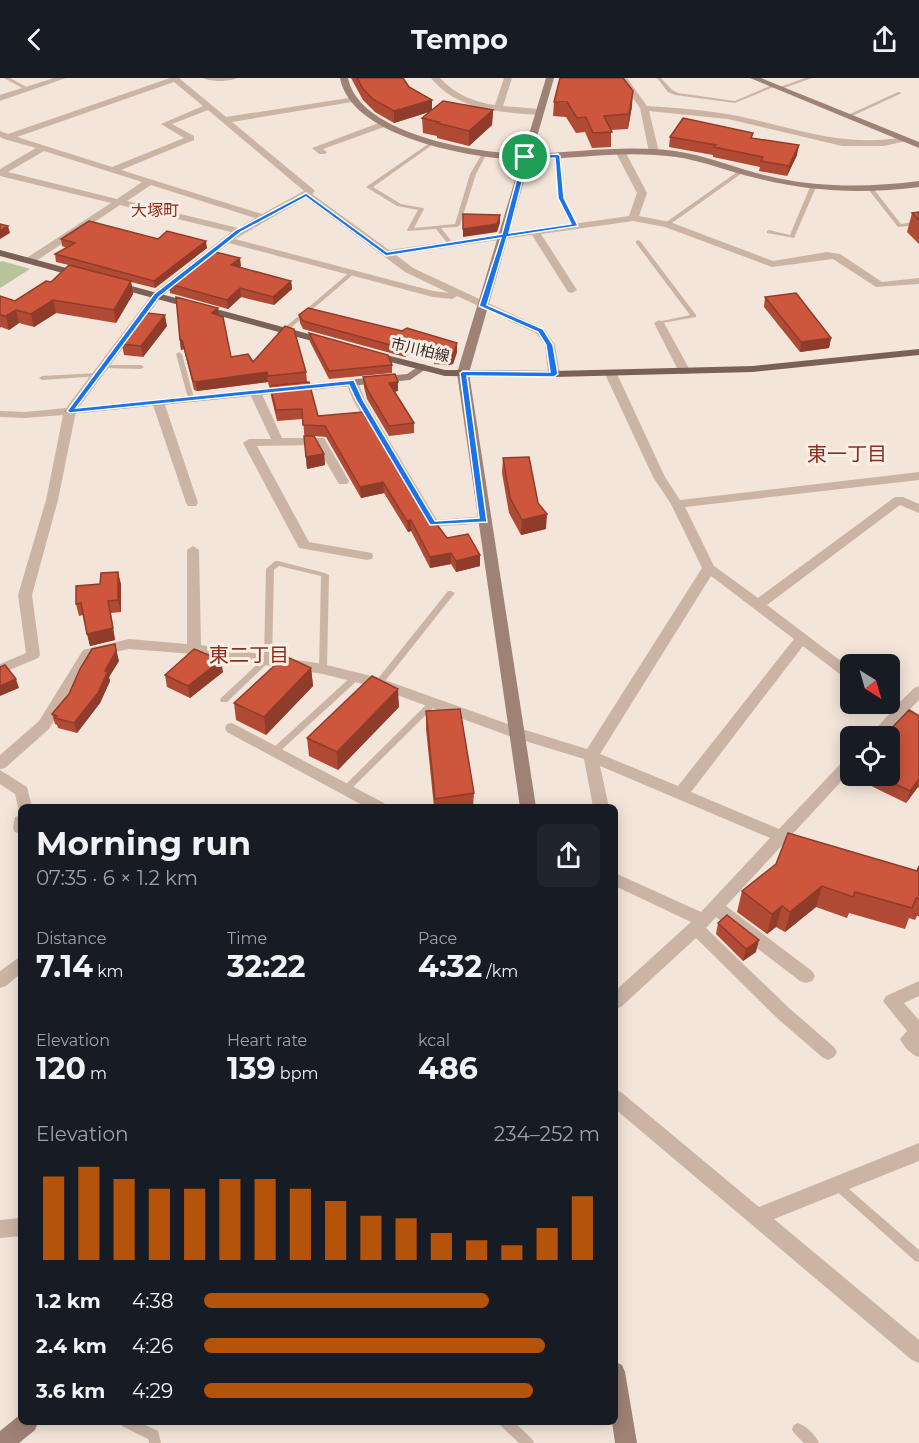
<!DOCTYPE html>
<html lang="en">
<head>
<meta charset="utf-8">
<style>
  :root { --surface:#171b24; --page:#20242c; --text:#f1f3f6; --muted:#9ea1a6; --accent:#b45309 }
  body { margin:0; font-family:Montserrat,"Noto Sans JP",sans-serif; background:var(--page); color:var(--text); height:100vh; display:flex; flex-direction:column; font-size:22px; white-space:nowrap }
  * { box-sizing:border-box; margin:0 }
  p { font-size:20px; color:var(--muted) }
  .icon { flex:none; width:33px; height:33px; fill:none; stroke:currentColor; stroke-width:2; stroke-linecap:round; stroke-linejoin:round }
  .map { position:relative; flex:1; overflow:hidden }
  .side { position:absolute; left:18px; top:726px; width:600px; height:621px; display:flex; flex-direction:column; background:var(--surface); border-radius:9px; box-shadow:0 3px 15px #0003 }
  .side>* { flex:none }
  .needle { width:39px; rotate:143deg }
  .buttons { position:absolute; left:840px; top:576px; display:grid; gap:12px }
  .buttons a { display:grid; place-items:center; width:60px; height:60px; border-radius:9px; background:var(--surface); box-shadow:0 3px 15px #0003; font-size:30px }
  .pin { position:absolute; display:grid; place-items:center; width:51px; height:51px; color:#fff; margin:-26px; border:3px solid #fff; border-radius:50%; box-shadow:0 2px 6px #0007 }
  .round { display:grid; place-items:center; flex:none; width:63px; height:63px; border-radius:9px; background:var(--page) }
  .headline { display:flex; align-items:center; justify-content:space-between; height:102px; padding:0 18px }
  h1 { font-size:33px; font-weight:700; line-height:45px }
  .stats { display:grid; grid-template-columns:repeat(3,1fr); gap:9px; height:102px; padding:6px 18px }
  .stats div { display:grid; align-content:center }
  .stats b { font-size:30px; font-weight:700 }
  .stats small { font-size:16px; font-weight:400 }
  .stats p { font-size:16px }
  .chart { height:168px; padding:12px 18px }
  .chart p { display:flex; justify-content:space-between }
  .chart svg { width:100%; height:108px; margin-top:6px; stroke:var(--accent); stroke-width:6 }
  ul { padding:0 18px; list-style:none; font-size:20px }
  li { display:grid; grid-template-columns:96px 72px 1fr; align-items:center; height:45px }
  li i { height:15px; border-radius:8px; background:var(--accent) }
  header { display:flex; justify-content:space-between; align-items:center; height:78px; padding:0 18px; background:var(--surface); font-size:27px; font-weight:700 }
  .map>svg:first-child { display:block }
  .green { fill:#b7c398 }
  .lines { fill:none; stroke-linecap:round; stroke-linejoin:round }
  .lane { fill:#ccb4a4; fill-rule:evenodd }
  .street { fill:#ccb4a4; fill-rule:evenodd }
  .secondary { fill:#9f8276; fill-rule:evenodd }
  .primary { fill:#7a6056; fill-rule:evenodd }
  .wall { fill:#b04a34 }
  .shaded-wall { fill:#903c2b }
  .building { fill:#cd563d; stroke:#903c2b; stroke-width:1.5 }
  .route { fill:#1a73e8; stroke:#fff; stroke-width:1.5; fill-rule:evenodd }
  .labels { text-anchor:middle; stroke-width:6; stroke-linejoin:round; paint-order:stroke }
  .far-street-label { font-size:15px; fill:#372a26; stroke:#faefe6 }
  .far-neighbourhood-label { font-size:16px; fill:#8b2e1a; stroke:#faefe6 }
  .neighbourhood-label { font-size:20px; fill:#8b2e1a; stroke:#faefe6 }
</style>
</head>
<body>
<header><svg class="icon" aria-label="back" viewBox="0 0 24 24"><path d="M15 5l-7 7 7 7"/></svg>Tempo<svg class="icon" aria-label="share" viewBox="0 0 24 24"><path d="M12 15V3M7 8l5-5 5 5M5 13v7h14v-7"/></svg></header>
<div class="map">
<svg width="919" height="1365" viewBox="0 0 919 1365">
  <rect width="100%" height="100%" fill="#f3e5d9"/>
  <!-- green -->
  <path class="green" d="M2 183 30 191 0 210V184Z"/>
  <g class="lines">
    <!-- lane -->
    <path class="lane" d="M4 0H10L30 11 26 12Z
      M657 0H661L672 12 678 15 735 23 772 7 776 8 735 25 675 17 668 14Z
      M805 0H812L781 11 777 10Z
      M898 14 902 15 850 39 846 38Z
      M431 64 435 65 373 109 401 126 423 130 424 131 414 150 455 146 470 96 483 74H487V75L476 96 460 147 457 149 441 150 453 165 450 167 448 166 436 151 408 153 407 152 418 132 397 128 366 109Z
      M556 77 560 78 564 120 577 148 576 149 571 148 558 120Z
      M740 92 745 93 669 147H665V145Z
      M813 107 816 109 794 160 767 155V153L769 152 790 157 810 109Z
      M868 109H872L901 146 919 143V147L898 149 868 111Z
      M638 162 640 163 696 237V239L657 246V244L690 237 636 165V163Z
      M350 194 355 195 287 253H283V251Z
      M179 274 182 276 194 320 193 321 191 322 188 320 176 276Z
      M104 287H141L144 289 141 291 102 290 101 289Z
      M98 295 100 296V298L42 302 39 300 42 298Z
      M275 483H278L325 495 329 497 327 591 323 594 319 591 321 498 279 488 274 492 272 581 227 624H221L220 622 221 620 264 580 266 491Z
      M448 513H451L455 515 382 607H376L375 605 376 603Z
      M356 596 360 599 359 601 278 675H272L271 673 272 671 353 597Z
      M433 622 436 623 437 625 436 627 349 713H343L342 711 343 709 430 623Z
      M837 1102 841 1104 919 1172V1184L915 1183 833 1110 832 1107 833 1104Z
      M120 1344H139L158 1353 161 1365H149L148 1361 122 1348Z
      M499 1344H514L532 1361 534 1365H519L501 1348Z
      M798 1345C806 1348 816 1357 819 1365H804L794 1355 792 1351 794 1347Z"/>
    <!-- street -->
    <path class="street" d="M54 0H66L0 23V17Z
      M170 0H179L226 39 355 19 356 21 352 24 232 44 313 111 315 113 312 116 389 172 629 138 637 115 616 75 621 72 626 75 647 115 639 138 670 144 773 183 827 174 840 176 882 204 919 200V206L876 209 833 181 772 189 665 149 633 143 541 156 577 212 572 215 568 214 532 157 396 177 413 190 544 251 555 267 560 296 554 299 548 296 545 267 536 255 457 218 452 221 433 219 229 165 161 219 76 333 58 422 32 517 40 577 38 580 0 596V586L26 575 18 517 46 422 63 337 25 340 0 339V333L25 334 66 330 153 215 231 154 120 127 33 185H25V181L111 125 0 98V91L36 70 4 61 0 59V53L8 56ZM174 4 203 28 161 46 184 60 112 89 17 59ZM208 32 304 113 262 136 121 92 194 62V58L172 46ZM44 73 142 104 117 121 8 94ZM151 107 255 140 238 150 127 123ZM306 120 405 194 449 215 433 213 235 161Z
      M203 0H237C230 4 210 4 203 0Z
      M431 0H440C455 16 473 24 495 27L504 0H512L503 28 540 31 544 34 540 37C500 34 458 33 431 0Z
      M619 0H627L647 28C677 30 708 32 738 38 799 51 842 70 906 59L910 62 884 68H842L728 41 649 33 659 74 654 77 649 74 640 30Z
      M384 43 388 46 387 48 323 71 327 74 325 76H319L312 70Z
      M659 242 664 245 691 294 689 296H681L679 294 654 245Z
      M611 293 617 296 665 399 680 422 919 394V402L685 429 714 488 758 520 895 419H903L919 426V435L900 427 767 527 850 590V602L845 600 803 568 691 714 779 751 845 681 850 680V694L726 828 812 893 815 898 812 903 806 905 800 903 716 839 706 850 789 930 834 969 837 974 834 979 828 982 822 979 777 940 696 860 621 929 615 931V913L691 844 615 808V795L701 834 770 760 600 688 609 729H593L584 681 512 659 375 609 323 596 194 576 129 571 93 579 49 651 5 690 0 691V677L39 643 83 572 129 561 187 566V472L193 468 199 472 201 567 323 586 379 600 522 651 587 671 702 490 671 426 653 399 605 296ZM711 498 794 561 678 708 600 676Z
      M352 301 358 304 365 322 437 442 484 438 488 439 490 442 488 445 429 449 353 322 346 304Z
      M255 311 261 314 282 360H324L349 403 347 406H339L316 367 257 368 309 464 372 475 373 478 372 481 367 482 299 470 243 365 249 361H271L249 314Z
      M158 321 164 324 198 425 196 428H188L186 425 152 324Z
      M919 608V622L910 631 919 636V648L902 639 884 658H869L892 633 883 626H890V620L900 624 914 610Z
      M232 645 384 725 387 729H366L227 654 225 650 227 646Z
      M0 692 27 709 32 729H21V734L19 733 15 716 0 706Z
      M21 737V756L15 754 13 750 15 739Z
      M21 878V895L6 908 0 910V893Z
      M919 903V918L904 925 919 942V979C910 976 904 969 900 961L907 953 883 923 886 918Z
      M615 1012 621 1014 759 1129 919 1065V1083L774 1141 919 1262V1285L912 1282 615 1031Z
      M21 1140V1158L0 1160V1142Z"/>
    <!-- secondary -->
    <path class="secondary" d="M340 0H348C359 56 476 75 523 76L546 0H554L532 76C579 74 627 67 675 73 710 78 742 93 777 100 824 110 872 109 919 103V109C864 116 810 114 756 100 729 94 704 83 676 79 628 72 579 80 530 82L469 295 536 729H520L457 295 521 82C472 80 351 60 340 0Z
      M750 0H761L919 64V70Z
      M422 286 426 287V291L410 302 70 336 64 333 70 330 407 296Z
      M615 1284 622 1287 625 1294 637 1365H615L612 1344H615Z
      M21 1336V1344H38L35 1352 19 1365H0V1353Z"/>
    <!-- primary -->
    <path class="primary" d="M0 172 85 195 86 197 81 200 0 178Z
      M113 203 331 262 332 264 331 266H323L109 208 108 206Z
      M919 271V277L753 294 554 299 445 298 367 278 365 276 371 273 445 292 554 293 753 288Z"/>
  </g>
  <!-- wall -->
  <path class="wall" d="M351 0H403L409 9 432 22V32H493L492 47 469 68 437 60V58L423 55 422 40 429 34 394 45 375 34 363 22Z
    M554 24 632 28 628 51 611 52V69L592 70 585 54 576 55 566 39 553 38Z
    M670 59 753 60 797 77 787 98 759 93 760 89 713 79V77L669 69Z
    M919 134V166L907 154 912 135Z
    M61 161H158L207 170 155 210 131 204 133 216 116 245 56 235 34 249 19 245 9 252 1 249 0 250V218L15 223 51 204 69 187 56 184 55 176 67 170 62 168Z
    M241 188 240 189 291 203 292 211 274 227 241 219 228 231 170 215 169 206Z
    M765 219 831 260 829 270 800 274 764 229Z
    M219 237 231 279 306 294 307 304 269 308 268 304 197 313 194 312 184 271 181 272 180 262Z
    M299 237 457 274 453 286 448 287 434 286V283L409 276 405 279 303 251 300 245Z
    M167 248 143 279 124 277 122 266Z
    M309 255 392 287V295L329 301 310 264Z
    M363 299 398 313 394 314 414 345V355L389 358 367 321 364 309Z
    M270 308 318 338 427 439 447 460 480 477V488L456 494 451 486 430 490 411 453 408 454 384 415 361 420 326 359 314 358 324 376 325 387 307 391 303 341 277 343 271 318Z
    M503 380 538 425 546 451 521 457 509 435 502 395Z
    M121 506V534L111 535 115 562 90 568 83 537 79 538 76 526Z
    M119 583 109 599 110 603 100 625 77 655 58 650 57 647 55 646 52 636Z
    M311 590 313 608 266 657 236 642 234 625Z
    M223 594 190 620 167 609 165 597Z
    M399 629 338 692 309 678 307 660Z
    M426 633 474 715 473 729H434L426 651Z
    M919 638V710L918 709 906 725 859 702 861 698H890Z
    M919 788V838H917L915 842 909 840 905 851 849 835 847 840 816 829 785 854 776 849 767 856 737 834 742 813 917 793Z
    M718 845 756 874 743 883 716 856Z"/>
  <!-- shaded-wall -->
  <path class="shaded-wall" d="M633 13 632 28 628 51 629 36Z
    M432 22V33L394 45V33Z
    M493 32 492 47 469 68V53Z
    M799 67 797 77 787 98 789 88Z
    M500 137V145L497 154 463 159V151Z
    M8 148 10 155 0 161V153Z
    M206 163 207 170 155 210 154 203Z
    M240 180 241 188 232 196 231 187Z
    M131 203 133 216 116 245 114 232Z
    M291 203 292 211 274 227 273 219Z
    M240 210 241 219 228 231 227 222Z
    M53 222 56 235 34 249 31 236Z
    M218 230 219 239 212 235Z
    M16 232 19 245 9 252 6 238Z
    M165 237 167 248 143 279 141 268Z
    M831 260 829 270 800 274 801 264Z
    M180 262H182L184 271 181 272Z
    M457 265V274L453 286 448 287V279Z
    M409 268V276L405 279V271Z
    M267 294 268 304 197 313 196 304Z
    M398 304V313L389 314V305Z
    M324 376 325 387 307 391 306 379Z
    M383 404 384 415 361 420 360 409Z
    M547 436 546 451 521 457 522 442Z
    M411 442V453L408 454 407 443Z
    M451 475V486L430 490V479Z
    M480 477V488L456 494V483Z
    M118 494 121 506V534L118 522Z
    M108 523 115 562 90 568 87 556Z
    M115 566 119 583 109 599 110 603 100 625 77 655 74 645 105 593Z
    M221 582 223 594 190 620 188 608Z
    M311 590 313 608 266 657 264 639Z
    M16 601 19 610 0 618V608Z
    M398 611 399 629 338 692 337 674Z
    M919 701 918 709 906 725 910 713Z
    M822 808 816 829 785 854 790 834Z
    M782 828 776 849 767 856 772 836Z
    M759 862 756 874 743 883 746 871Z"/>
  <!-- building -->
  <path class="building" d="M357 0H403L409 9 432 22 394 33 374 22 363 11Z
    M560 0H623L633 13 629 36 604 38 612 54 593 55 586 39 577 40 567 24H554Z
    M443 23 493 32 469 53 437 45 439 44 422 40Z
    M683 40 753 55 751 60 799 67 789 88 761 83 763 79 714 69 716 67 670 59Z
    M919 134V142L912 135Z
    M463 136 500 137 497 146 463 151Z
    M89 143 158 161 167 153 206 163 154 203 55 176 75 165 61 161Z
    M0 146 8 148 0 153Z
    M211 173 240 180 231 187 291 203 273 219 240 210 227 222 169 206Z
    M69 187 131 203 114 232 53 222 31 236 16 232 6 238 0 237V218L15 223 46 203 51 204Z
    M796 215 831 260 801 264 765 219Z
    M176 219 218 230 212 235 223 239 231 279 248 276 253 284 285 248 294 251 306 294 268 298 267 294 196 304 193 303 182 262H180Z
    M308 230 402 253 407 250 457 265 453 277 448 279 434 278 435 275 409 268 405 271 303 243 299 237Z
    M147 235 165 237 141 268 122 266Z
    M309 255 388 277 392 287 329 293Z
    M395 296 398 304 389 305 414 345 389 348 367 311 363 299Z
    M309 304 318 338 363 334 427 439 432 440 447 460 468 456 480 477 456 483 451 475 430 479 411 442 407 443 383 404 360 409 325 348 303 347 302 331 276 332 270 308Z
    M304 358H314L324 376 306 379Z
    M529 379 538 425 547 436 522 442 510 420 503 380Z
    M118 494V522L108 523 113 550 87 556 81 525 76 526V508L100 506 101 495Z
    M115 566 116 573 105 593H108L98 615 74 645 55 640 57 638 52 636 69 616 80 591 92 571Z
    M194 571 221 582 188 608 165 597Z
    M285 578 311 590 264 639 234 625Z
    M5 587 16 601 0 608V589Z
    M372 598 398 611 337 674 307 660Z
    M460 631 474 715 435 721 426 633Z
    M909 632 919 638V701L910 713 879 698H890V658H884Z
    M788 755 917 793 919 788V821L916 820 912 830 855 814 853 819 822 808 790 834 782 828 772 836 742 813 776 786Z
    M727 837 759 862 746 871 718 845Z"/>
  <!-- route -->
  <path class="route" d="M558 76 560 78 564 120 578 148 507 159 487 227 543 251 553 267 558 296 554 299 467 298 487 444 430 447 356 322 349 307 70 335 67 333 154 216 236 152 306 115 387 174 502 156 523 78ZM555 80 558 120 571 146 509 155 528 81ZM306 119 386 178 501 160 479 228 538 254 546 267 550 294 463 293 460 295 479 440 435 443 363 322 354 302 76 330 159 219 241 154Z"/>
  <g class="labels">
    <!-- far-street labels -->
    <g class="far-street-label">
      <text transform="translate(420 272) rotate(13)" y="5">市川柏線</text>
    </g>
    <!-- far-neighbourhood labels -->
    <g class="far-neighbourhood-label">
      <text x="155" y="138">大塚町</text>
    </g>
    <!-- neighbourhood labels -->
    <g class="neighbourhood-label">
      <text x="847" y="383">東一丁目</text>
      <text x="249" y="584">東二丁目</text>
    </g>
  </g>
</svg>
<div class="buttons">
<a><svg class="needle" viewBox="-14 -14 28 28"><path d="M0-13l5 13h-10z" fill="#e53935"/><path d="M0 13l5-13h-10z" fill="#9ea1a6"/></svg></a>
<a><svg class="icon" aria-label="locate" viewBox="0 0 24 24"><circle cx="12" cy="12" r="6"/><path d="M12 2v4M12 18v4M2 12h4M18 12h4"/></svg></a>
</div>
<div class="pin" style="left:525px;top:79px;background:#1e9e55"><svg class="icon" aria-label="arrive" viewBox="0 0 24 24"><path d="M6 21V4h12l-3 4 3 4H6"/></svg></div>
<section class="side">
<div class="headline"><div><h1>Morning run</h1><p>07:35 · 6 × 1.2 km</p></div><a class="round"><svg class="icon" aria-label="share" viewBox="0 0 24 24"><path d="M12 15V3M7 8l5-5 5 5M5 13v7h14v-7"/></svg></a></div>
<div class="stats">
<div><p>Distance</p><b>7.14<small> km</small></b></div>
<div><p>Time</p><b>32:22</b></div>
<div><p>Pace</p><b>4:32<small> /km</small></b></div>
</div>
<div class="stats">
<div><p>Elevation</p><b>120<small> m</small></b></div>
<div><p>Heart rate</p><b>139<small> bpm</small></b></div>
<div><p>kcal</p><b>486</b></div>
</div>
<div class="chart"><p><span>Elevation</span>234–252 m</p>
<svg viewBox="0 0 160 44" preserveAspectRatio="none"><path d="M5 44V10M15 44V6M25 44V11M35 44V15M45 44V15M55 44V11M65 44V11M75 44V15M85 44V20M95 44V26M105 44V27M115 44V33M125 44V36M135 44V38M145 44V31M155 44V18"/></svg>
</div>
<ul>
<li><b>1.2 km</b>4:38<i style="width:72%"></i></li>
<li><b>2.4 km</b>4:26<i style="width:86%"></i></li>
<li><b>3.6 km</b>4:29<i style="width:83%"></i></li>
</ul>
</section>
</div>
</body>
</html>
